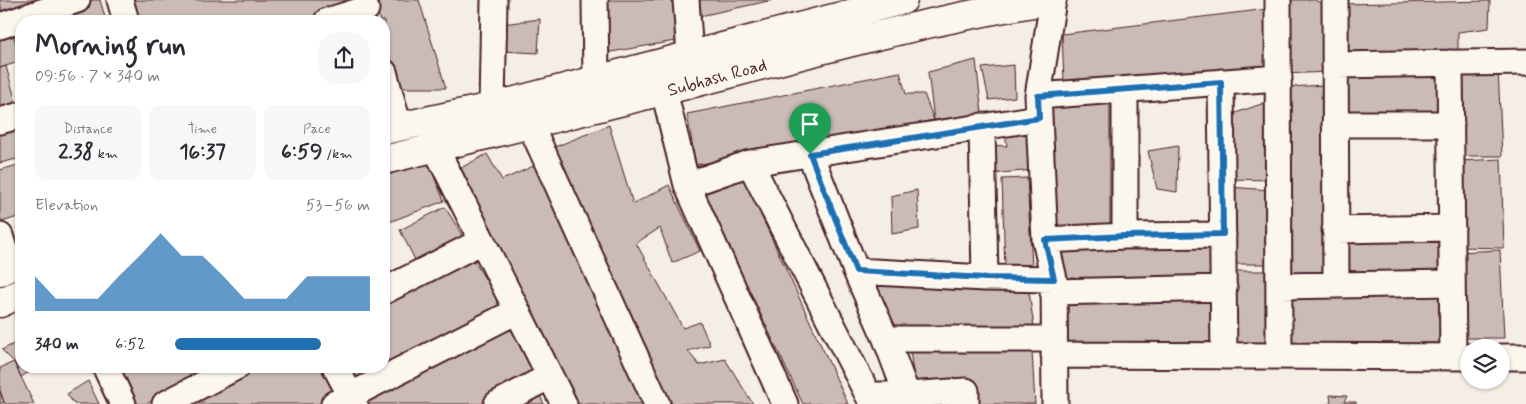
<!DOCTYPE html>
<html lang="en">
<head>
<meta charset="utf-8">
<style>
  :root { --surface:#fff; --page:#f7f7f7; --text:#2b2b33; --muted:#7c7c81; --accent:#1f6fb2 }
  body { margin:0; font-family:Mynerve,sans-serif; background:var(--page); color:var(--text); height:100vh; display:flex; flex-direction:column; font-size:19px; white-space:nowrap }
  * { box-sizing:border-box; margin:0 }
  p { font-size:16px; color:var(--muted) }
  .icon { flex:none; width:28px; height:28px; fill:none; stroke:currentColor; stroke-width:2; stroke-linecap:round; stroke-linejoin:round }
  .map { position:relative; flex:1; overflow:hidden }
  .sheet { position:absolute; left:15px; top:15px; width:375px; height:358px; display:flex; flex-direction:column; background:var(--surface); border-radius:20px; box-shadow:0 1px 4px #0004 }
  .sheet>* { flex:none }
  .buttons { position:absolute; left:1460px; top:339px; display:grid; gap:10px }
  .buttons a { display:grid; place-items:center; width:50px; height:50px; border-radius:50%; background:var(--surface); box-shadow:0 1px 4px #0004; font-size:25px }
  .pin { position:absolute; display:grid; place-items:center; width:42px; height:42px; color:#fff; margin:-51px -21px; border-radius:50% 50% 50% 0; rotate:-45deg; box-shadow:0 0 5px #0007 }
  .pin .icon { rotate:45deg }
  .round { display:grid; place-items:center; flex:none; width:52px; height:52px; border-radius:20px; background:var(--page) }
  .headline { display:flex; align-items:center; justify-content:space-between; height:85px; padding:0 20px }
  h1 { font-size:28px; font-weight:700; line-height:38px }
  .stats { display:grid; grid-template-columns:repeat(3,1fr); gap:8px; height:85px; padding:5px 20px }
  .stats div { display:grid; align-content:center; border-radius:12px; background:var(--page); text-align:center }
  .stats b { font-size:21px; font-weight:700 }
  .stats small { font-size:14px; font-weight:400 }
  .stats p { font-size:14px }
  .chart { height:140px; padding:10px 20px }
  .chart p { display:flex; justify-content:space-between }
  .chart svg { width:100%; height:90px; margin-top:5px; fill:var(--accent); opacity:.7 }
  ul { padding:0 20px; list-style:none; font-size:16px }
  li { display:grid; grid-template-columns:80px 60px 1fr; align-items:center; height:38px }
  li i { height:12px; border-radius:6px; background:var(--accent) }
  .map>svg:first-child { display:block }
  .building { fill:#cabbb6; stroke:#4a1f2b }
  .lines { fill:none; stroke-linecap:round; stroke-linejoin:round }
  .street-casing { stroke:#4a1f2b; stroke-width:29 }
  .secondary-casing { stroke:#4a1f2b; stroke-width:31 }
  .street { stroke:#fbf7ec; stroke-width:25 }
  .secondary { stroke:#fbf7ec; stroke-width:28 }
  .route-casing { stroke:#fff; stroke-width:10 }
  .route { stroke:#1f6fb2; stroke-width:6 }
  .labels { text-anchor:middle; stroke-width:4; stroke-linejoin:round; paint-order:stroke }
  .street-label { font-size:18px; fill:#4a1f2b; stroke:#fbf7ec }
</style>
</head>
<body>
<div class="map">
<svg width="1526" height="404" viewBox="0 0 1526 404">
  <rect width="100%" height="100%" fill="#f4eee4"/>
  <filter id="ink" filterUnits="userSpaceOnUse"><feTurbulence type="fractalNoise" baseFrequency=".02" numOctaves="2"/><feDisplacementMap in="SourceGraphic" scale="10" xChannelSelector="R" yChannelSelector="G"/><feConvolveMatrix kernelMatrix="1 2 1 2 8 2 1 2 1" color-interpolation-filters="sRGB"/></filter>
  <g filter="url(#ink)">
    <!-- building -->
    <path class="building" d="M0 0H40L2 12Z
      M93 0H100L106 21H51L49 15Z
      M128 0H358L359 3 301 21H135Z
      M375 0H419L446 88H398L384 35V21H380Z
      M606 0H680L681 40 605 53Z
      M699 0H773L700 16Z
      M1284 0H1315L1330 8 1328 72 1284 74Z
      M1490 1 1489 28 1458 32V56L1342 55V4Z
      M1268 9 1266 72 1064 82 1062 34Z
      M540 19 538 53 502 51 503 24Z
      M11 27 21 61 0 68V31Z
      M976 60 982 114 934 120 928 72Z
      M1014 65 1015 97 989 100 982 68Z
      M6 66 18 110 0 114V68Z
      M1442 67 1439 112 1342 116 1341 70Z
      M1498 68 1502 156H1457L1456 70Z
      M900 72 906 94H924L934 120 696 165 687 114Z
      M1326 85 1328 277 1288 276 1287 87Z
      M1110 101V228L1051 231 1049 105Z
      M1267 102 1270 180 1229 179 1227 116Z
      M21 120V158L0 163V126Z
      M609 125 633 204 669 185 700 251 672 263 660 228 636 243 683 328 700 322 710 345 688 351 699 365 725 359 753 404H672L555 147Z
      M1031 130 1033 170 991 174 988 145 1007 146 1005 134Z
      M1178 146 1177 192 1157 189 1148 151Z
      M487 154 502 180 538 164 648 404H572L455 171Z
      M427 159 444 201 384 224V177Z
      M1501 159 1504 248 1460 247 1459 161Z
      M21 164V216L2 222 0 217V170Z
      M744 178 848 404H803L704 194Z
      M1027 178 1032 267 1005 269 1002 179Z
      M1228 187 1271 190 1273 264H1227Z
      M917 190 919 229 892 234 891 196Z
      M445 207 465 240 415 260 400 230Z
      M1342 236H1445L1447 277 1341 276Z
      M1213 241 1216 281 1063 285 1056 247Z
      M1500 250 1504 338H1459L1458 252Z
      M469 253 504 309 352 385 342 366H384V298Z
      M384 267 389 275 384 278Z
      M1229 271H1274V345L1229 347Z
      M872 282 1028 285 1034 327H894Z
      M1439 293 1440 343 1285 345V296Z
      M1210 297 1214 342H1061L1062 298Z
      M515 317 543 375 486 404H360Z
      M21 340V366H39L21 377 14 362 2 350Z
      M909 344 1032 351 1035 404H975V382L915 385Z
      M14 362 21 377 34 404H5L4 402 0 391V368Z
      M129 366H221L146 404H131L118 375Z
      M250 366H328L343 393 321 404H178Z
      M88 381 99 404H74L67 394Z
      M537 390 544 404H510Z
      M0 391 4 402 0 404Z
      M1330 395 1347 396 1344 402H1356V404H1328H1331Z"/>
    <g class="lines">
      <!-- street casing -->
      <g class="street-casing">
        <path id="street" d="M120 0 126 21
          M595 0 596 80
          M686 0 690 55
          M1053 0 1038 96 1045 240 1054 279 1055 404
          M1278 0 1279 356
          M1335 0 1336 285
          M327 21 366 9
          M0 26 77 0
          M1450 63 1453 357
          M1335 65 1526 62
          M384 72 399 127
          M1221 82 1224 356
          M1125 90V236
          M664 91 687 185 785 404
          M1038 96 1279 78
          M492 107 494 0
          M0 121 21 115
          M530 124 657 404
          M1335 124H1451
          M982 126 985 278
          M435 147 564 404
          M810 154 856 271 886 339 907 395
          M750 163 868 395H907L966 391V404
          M687 185 750 163 1039 118
          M1335 230 1452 228
          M0 236 10 267
          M1045 240 1125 236 1223 235
          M856 271 985 278 1054 279
          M1279 286 1452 283
          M384 291 482 241
          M1053 292 1224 288
          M886 339H1054
          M1054 355 1469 357
          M1501 357H1526
          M105 366 123 404
          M335 366 355 404
          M165 404 238 366
          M334 404 517 311
          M497 404 550 376"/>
      </g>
      <!-- secondary casing -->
      <g class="secondary-casing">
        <path id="secondary" d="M384 130 492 107 903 0
          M384 160C495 133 606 106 717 77 827 48 941 17 1052 0
          M0 271 21 261
          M0 303 21 293"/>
      </g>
      <!-- street -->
      <use href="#street" class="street"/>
      <!-- secondary -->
      <use href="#secondary" class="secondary"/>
    </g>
  </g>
  <g class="lines" filter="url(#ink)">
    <!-- route casing -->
    <g class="route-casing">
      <path id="route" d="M1221 82 1223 234 1125 236 1045 240 1054 279 986 278 856 271 810 154 1039 118 1038 96Z"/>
    </g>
    <!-- route -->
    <use href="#route" class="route"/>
  </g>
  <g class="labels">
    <!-- street labels -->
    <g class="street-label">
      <text transform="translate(717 77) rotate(-15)" y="6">Subhash Road</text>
    </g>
  </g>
</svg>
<div class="buttons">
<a><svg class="icon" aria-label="layers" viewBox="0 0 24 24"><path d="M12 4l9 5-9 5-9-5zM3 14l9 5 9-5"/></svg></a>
</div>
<div class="pin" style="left:810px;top:154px;background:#1e9e55"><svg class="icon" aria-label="arrive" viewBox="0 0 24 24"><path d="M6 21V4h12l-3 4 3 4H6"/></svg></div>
<section class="sheet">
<div class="headline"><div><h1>Morning run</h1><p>09:56 · 7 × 340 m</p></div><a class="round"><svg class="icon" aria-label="share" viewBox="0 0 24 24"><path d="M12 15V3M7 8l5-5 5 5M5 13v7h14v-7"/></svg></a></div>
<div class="stats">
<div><p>Distance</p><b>2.38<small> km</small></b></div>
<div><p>Time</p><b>16:37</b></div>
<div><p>Pace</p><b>6:59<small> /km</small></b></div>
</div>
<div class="chart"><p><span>Elevation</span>53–56 m</p>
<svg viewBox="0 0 160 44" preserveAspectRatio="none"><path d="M0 44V27L10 38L20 38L30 38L40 27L50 17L60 6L70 17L80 17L90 27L100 38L110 38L120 38L130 27L140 27L150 27L160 27V44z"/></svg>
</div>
<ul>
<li><b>340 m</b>6:52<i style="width:75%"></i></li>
</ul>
</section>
</div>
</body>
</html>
